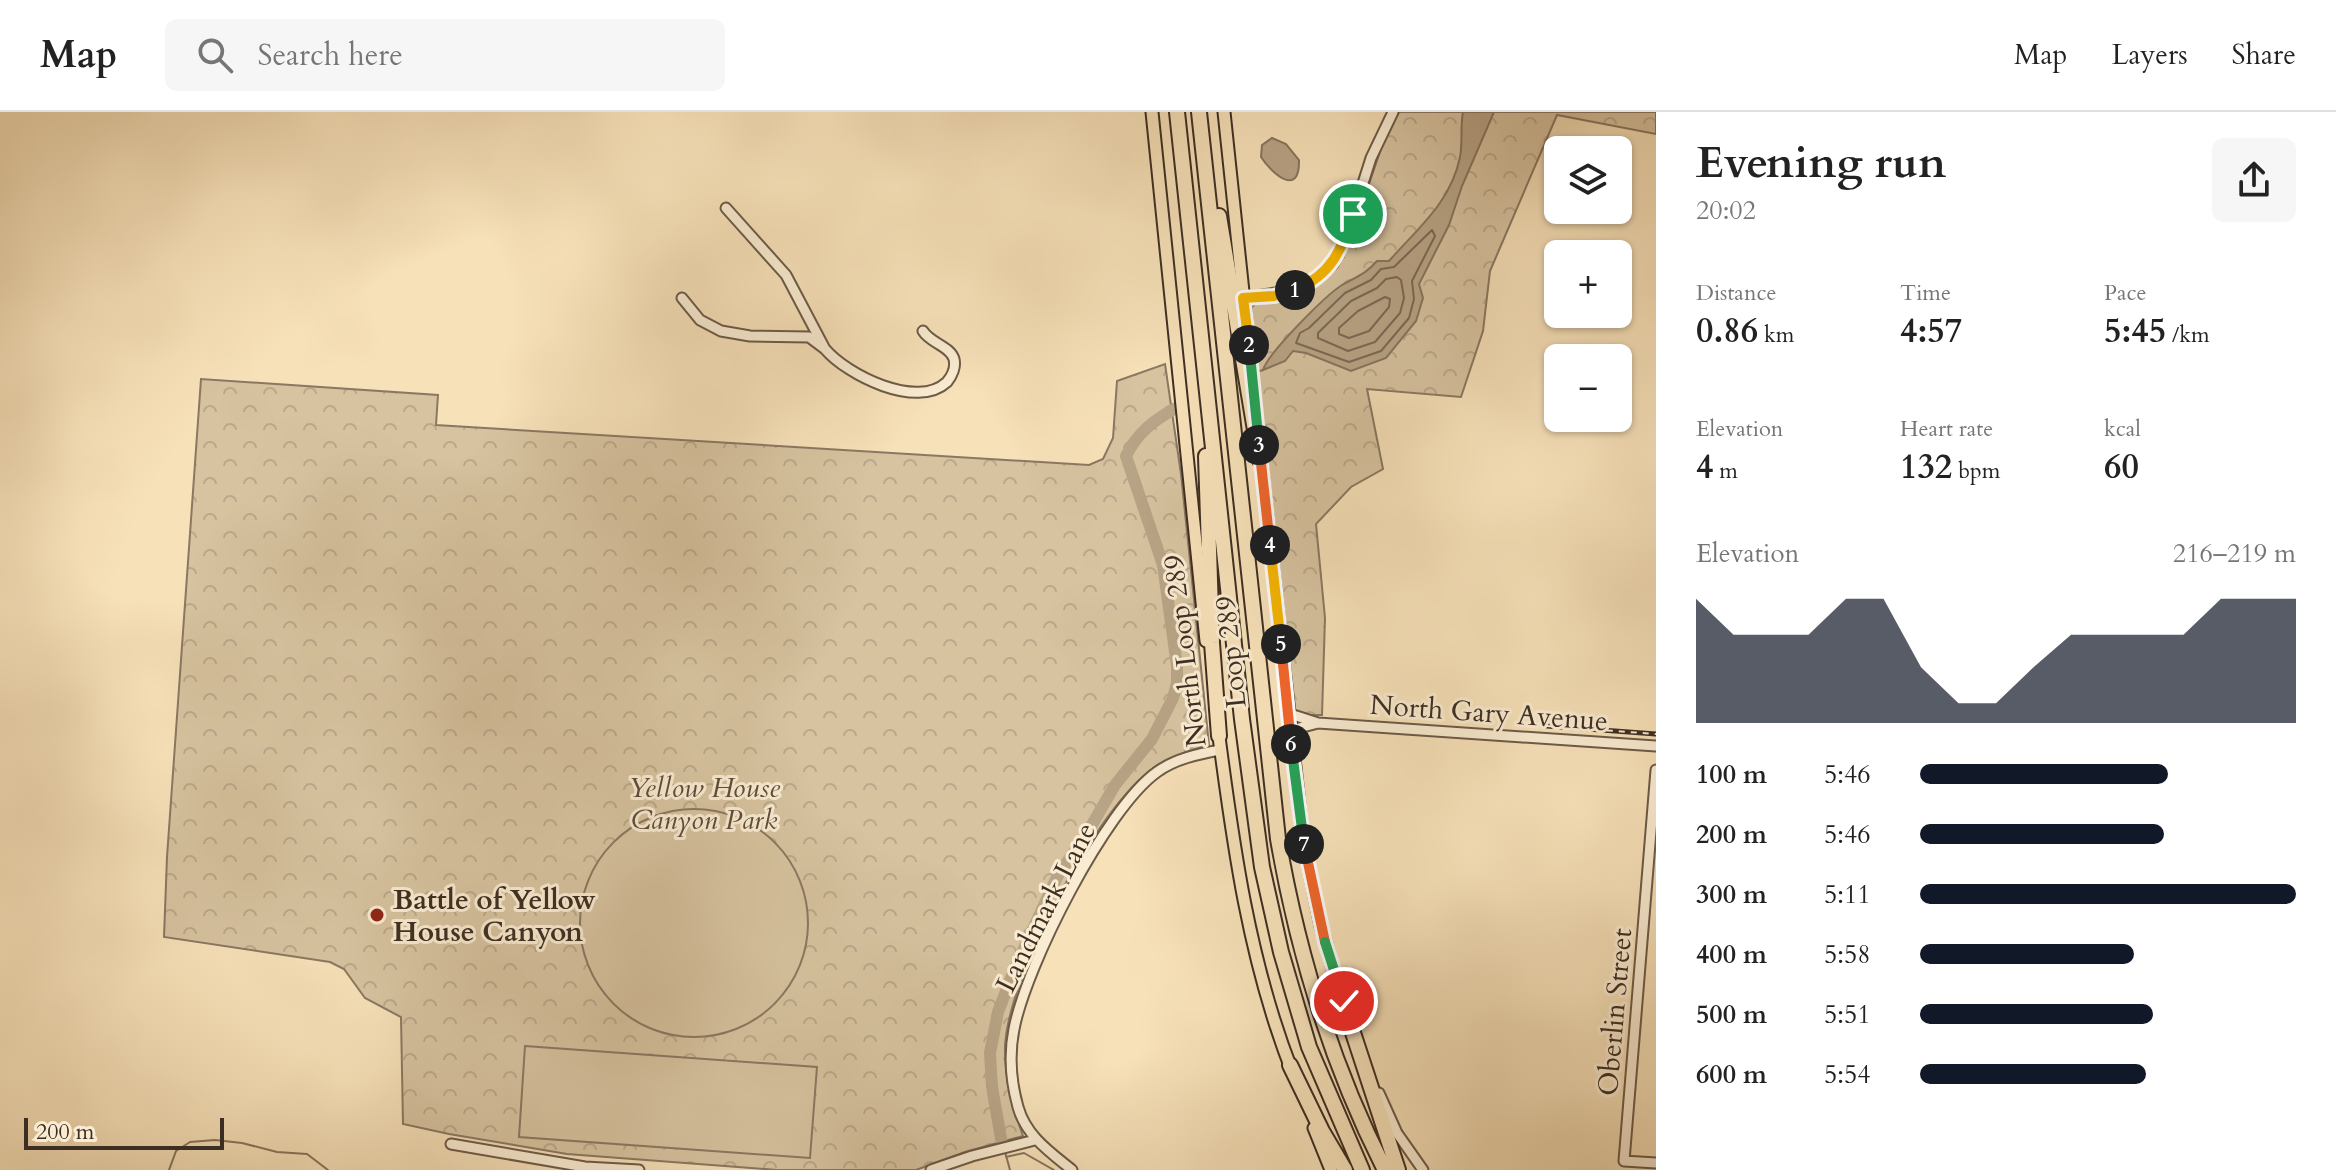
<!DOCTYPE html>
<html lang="en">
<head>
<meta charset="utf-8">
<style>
  :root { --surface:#fff; --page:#f6f6f6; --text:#222; --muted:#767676; --line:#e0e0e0; --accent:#111827 }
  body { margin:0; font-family:Cardo,serif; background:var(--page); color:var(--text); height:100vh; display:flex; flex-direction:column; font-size:30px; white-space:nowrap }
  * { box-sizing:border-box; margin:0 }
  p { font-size:26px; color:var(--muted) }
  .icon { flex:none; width:44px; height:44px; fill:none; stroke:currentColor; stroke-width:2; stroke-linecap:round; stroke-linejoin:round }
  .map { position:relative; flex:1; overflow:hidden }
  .drawer { display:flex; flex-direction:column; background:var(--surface); width:680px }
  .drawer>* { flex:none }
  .tools { position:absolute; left:1544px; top:24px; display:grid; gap:16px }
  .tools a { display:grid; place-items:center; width:88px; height:88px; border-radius:12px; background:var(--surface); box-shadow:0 2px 6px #0004; font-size:40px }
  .scale { position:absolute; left:24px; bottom:20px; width:200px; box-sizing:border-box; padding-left:8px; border:4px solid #3d2e23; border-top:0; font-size:22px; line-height:28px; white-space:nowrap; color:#3d2e23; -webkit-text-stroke:6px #faecd2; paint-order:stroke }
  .pin { position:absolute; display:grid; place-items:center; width:68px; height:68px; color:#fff; margin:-34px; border:4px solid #fff; border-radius:50%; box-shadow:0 2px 8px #0007 }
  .km { position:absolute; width:40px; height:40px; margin:-20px; border-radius:50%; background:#222; color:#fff; font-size:22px; line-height:40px; text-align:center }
  .round { display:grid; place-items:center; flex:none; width:84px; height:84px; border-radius:12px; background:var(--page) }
  .headline { display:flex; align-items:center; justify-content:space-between; height:136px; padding:0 40px }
  h1 { font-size:44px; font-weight:700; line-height:60px }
  .metrics { display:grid; grid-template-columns:repeat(3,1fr); gap:12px; height:136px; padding:8px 40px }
  .metrics div { display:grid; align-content:center }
  .metrics b { font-size:34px; font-weight:700 }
  .metrics small { font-size:22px; font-weight:400 }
  .metrics p { font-size:22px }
  .chart { height:224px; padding:16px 40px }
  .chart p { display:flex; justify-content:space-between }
  .chart svg { width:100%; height:144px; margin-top:8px; fill:var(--accent); opacity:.7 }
  ul { padding:0 40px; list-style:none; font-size:26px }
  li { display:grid; grid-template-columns:128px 96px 1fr; align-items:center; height:60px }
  li i { height:20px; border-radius:10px; background:var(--accent) }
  header { display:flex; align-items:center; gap:48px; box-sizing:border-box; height:112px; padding:0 40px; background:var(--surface); border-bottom:2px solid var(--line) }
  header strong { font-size:38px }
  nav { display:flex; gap:44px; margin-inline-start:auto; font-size:28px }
  .search { width:560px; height:72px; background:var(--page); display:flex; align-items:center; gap:20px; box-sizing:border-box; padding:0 28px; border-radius:12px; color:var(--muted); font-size:30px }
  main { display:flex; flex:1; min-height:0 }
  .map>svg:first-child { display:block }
  .park { fill:url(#park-crowns); stroke:#8a7862; stroke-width:2 }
  .pitch { fill:#d7c3a0; stroke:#8a7862; stroke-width:2 }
  .water { fill:#b8a486; stroke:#87755e; stroke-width:2 }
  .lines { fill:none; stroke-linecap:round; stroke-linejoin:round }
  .shore { stroke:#7a6954; stroke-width:2 }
  .stream { stroke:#87755e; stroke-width:2 }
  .river { stroke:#b8a486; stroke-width:12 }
  .minor-casing { stroke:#6c5b48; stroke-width:13 }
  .major-casing { stroke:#3d2e23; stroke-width:15 }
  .highway-casing { stroke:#3d2e23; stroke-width:18 }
  .minor { stroke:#faecd2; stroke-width:9 }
  .major { stroke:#f7e1b9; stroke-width:11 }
  .highway { stroke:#f7e1b9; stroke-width:14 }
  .rail-casing { stroke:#3d2e23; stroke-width:5 }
  .rail { stroke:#faecd2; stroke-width:2; stroke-dasharray:6; stroke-linecap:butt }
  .split-1-casing { stroke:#fff; stroke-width:16 }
  .split-2-casing { stroke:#fff; stroke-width:16 }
  .split-3-casing { stroke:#fff; stroke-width:16 }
  .split-4-casing { stroke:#fff; stroke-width:16 }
  .split-5-casing { stroke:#fff; stroke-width:16 }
  .split-6-casing { stroke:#fff; stroke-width:16 }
  .split-7-casing { stroke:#fff; stroke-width:16 }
  .split-8-casing { stroke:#fff; stroke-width:16 }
  .split-9-casing { stroke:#fff; stroke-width:16 }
  .split-1 { stroke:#f5b400; stroke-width:10 }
  .split-2 { stroke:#f5b400; stroke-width:10 }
  .split-3 { stroke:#22a559; stroke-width:10 }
  .split-4 { stroke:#f0652b; stroke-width:10 }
  .split-5 { stroke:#f5b400; stroke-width:10 }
  .split-6 { stroke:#f0652b; stroke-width:10 }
  .split-7 { stroke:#22a559; stroke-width:10 }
  .split-8 { stroke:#f0652b; stroke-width:10 }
  .split-9 { stroke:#22a559; stroke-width:10 }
  .poi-dot { fill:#8f2418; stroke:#faecd2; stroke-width:3 }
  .labels { text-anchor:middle; stroke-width:6; stroke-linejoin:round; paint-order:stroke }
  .street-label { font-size:28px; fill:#3d2e23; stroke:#faecd2 }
  .park-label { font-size:28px; font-style:italic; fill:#5c4c3c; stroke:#faecd2 }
  .poi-label { font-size:28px; font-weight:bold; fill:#3d2e23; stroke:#faecd2; text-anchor:start }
</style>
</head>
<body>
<header>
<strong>Map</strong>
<div class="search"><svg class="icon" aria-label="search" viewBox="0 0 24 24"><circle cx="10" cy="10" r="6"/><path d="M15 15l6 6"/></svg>Search here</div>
<nav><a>Map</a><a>Layers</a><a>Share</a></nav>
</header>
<main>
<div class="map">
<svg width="1656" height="1058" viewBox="0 0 1656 1058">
  <defs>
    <pattern id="park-crowns" width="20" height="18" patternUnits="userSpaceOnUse" patternTransform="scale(2)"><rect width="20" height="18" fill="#d7c3a0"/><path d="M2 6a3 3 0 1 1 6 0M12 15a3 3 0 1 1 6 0" fill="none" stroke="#b9a88a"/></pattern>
  </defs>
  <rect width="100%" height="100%" fill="#f7e1b9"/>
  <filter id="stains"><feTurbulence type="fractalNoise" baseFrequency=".0025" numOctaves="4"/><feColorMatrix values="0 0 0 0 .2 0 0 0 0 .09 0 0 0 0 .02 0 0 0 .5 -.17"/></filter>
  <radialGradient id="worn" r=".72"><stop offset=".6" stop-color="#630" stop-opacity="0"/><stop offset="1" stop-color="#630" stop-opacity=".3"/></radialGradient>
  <!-- park -->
  <path class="park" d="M1399 0H1656V22L1557 3 1490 159 1483 219 1461 285 1367 277 1383 357 1351 375 1316 412 1325 506 1322 603H1301L1295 599 1250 197 1256 191 1298 183 1323 169 1344 145 1382 34Z
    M1165 252 1181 362 1209 633C1188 639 1165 645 1148 660 1092 706 1009 862 1005 934 1004 966 1013 995 1023 1024L965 1040 916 1058H777L567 1042 449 1022 403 1012 401 905 365 886 344 857 330 850 164 825 167 745 201 267 438 283 436 313 1089 353 1103 347 1113 326 1117 269Z"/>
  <!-- pitch -->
  <path class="pitch" d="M580 811a114 114 0 1 1 228 0a114 114 0 1 1-228 0Z
    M525 934 817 955 810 1046 519 1025Z"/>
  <!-- water -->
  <path class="water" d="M1463 0H1494L1462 74 1449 113 1419 172 1423 186 1416 209 1386 246 1351 259 1306 241 1293 239 1285 249 1263 258C1268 241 1325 184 1342 173 1356 165 1366 162 1377 149H1389C1418 116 1451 90 1460 45 1463 30 1460 15 1463 0Z
    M1272 26 1286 32 1299 48C1300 86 1272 62 1261 45L1262 33Z"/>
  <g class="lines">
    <!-- shore -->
    <path class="shore" d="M1432 118 1435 124 1412 169 1414 187 1409 206 1381 239 1349 250 1296 231 1300 221 1309 216 1345 181 1371 168 1381 157 1394 155Z
      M1397 165 1401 168 1404 186 1400 201 1375 230 1348 239 1318 226V221L1351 189 1377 176 1386 167Z
      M1385 185 1390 187 1389 195 1369 219 1349 226 1339 222V216L1358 199Z"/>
    <!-- stream -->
    <path class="stream" d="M1259 259 1263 258
      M1005 1040 1010 1058
      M1006 1045 1024 1041 1054 1058
      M169 1058 176 1039 190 1030 215 1028 242 1031 277 1040 307 1042 328 1058"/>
    <!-- river -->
    <path class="river" d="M1002 1032 992 975 990 941 998 900 1015 856 1058 763 1086 723 1115 673 1152 627 1173 586 1177 571V554L1163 453 1126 344C1137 321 1154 308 1176 296"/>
    <!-- minor casing -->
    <g class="minor-casing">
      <path id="minor" d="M682 186 700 208 721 219 750 224 809 225 825 237 786 163 726 96
        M1243 186 1295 178 1316 167 1333 152 1344 131 1371 46 1393 0
        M825 237C847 263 917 298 947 270 952 264 956 255 954 247 950 234 930 231 923 219
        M1287 601 1318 611 1656 634
        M1290 625 1299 616 1318 611
        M1656 658 1624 1049 1656 1051
        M1379 981 1397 1021 1423 1058
        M451 1032 585 1055 639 1058
        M931 1058 972 1044 1035 1028
        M1072 1058C1050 1040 1026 1024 1018 995 1011 970 1009 942 1014 917 1026 854 1105 697 1157 660 1175 647 1198 642 1220 638"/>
    </g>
    <!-- major casing -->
    <g class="major-casing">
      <path id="major" d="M1152 0 1206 529
        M1224 0 1252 265
        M1260 341 1303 727 1321 814 1339 878
        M1218 617C1233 733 1249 849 1292 959
        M1314 1016 1331 1058"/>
    </g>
    <!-- highway casing -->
    <g class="highway-casing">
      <path id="highway" d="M1177 0 1242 607 1262 755 1281 840 1309 935 1362 1058
        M1199 0 1278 727C1298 842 1332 954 1385 1058
        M1219 104 1260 348
        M1206 344 1212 531 1219 624
        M1339 878 1398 1058
        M1290 953 1322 1019 1345 1058"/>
    </g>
    <!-- minor -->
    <use href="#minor" class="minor"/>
    <!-- major -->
    <use href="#major" class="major"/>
    <!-- highway -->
    <use href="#highway" class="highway"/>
    <!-- rail casing -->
    <g class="rail-casing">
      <path id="rail" d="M1547 614 1656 622"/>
    </g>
    <!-- rail -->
    <use href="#rail" class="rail"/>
  </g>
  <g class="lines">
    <!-- split-1 casing -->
    <g class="split-1-casing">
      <path id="split-1" d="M1295 178C1331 163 1342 138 1353 102"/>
    </g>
    <!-- split-2 casing -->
    <g class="split-2-casing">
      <path id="split-2" d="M1249 233 1243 186 1274 184 1295 178"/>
    </g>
    <!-- split-3 casing -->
    <g class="split-3-casing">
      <path id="split-3" d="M1249 233 1259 333"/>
    </g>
    <!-- split-4 casing -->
    <g class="split-4-casing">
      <path id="split-4" d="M1259 333 1270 433"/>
    </g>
    <!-- split-5 casing -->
    <g class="split-5-casing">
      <path id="split-5" d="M1270 433 1281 532"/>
    </g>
    <!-- split-6 casing -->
    <g class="split-6-casing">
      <path id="split-6" d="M1281 532 1291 632"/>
    </g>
    <!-- split-7 casing -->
    <g class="split-7-casing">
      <path id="split-7" d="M1291 632 1304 732"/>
    </g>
    <!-- split-8 casing -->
    <g class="split-8-casing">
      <path id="split-8" d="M1304 732 1325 830"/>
    </g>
    <!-- split-9 casing -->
    <g class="split-9-casing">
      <path id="split-9" d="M1325 830 1344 889"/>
    </g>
    <!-- split-1 -->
    <use href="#split-1" class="split-1"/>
    <!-- split-2 -->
    <use href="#split-2" class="split-2"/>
    <!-- split-3 -->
    <use href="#split-3" class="split-3"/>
    <!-- split-4 -->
    <use href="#split-4" class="split-4"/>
    <!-- split-5 -->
    <use href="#split-5" class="split-5"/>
    <!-- split-6 -->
    <use href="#split-6" class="split-6"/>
    <!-- split-7 -->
    <use href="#split-7" class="split-7"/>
    <!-- split-8 -->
    <use href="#split-8" class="split-8"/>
    <!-- split-9 -->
    <use href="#split-9" class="split-9"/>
  </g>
  <!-- markers -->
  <circle class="poi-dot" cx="377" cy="803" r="8"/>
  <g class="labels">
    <!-- street labels -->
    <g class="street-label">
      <text transform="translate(1184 539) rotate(-97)" y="10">North Loop 289</text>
      <text transform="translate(1230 540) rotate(-96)" y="10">Loop 289</text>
      <text transform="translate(1489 600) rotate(4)" y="10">North Gary Avenue</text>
      <text transform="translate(1045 795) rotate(-63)" y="10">Landmark Lane</text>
      <text transform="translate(1614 900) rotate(-85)" y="10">Oberlin Street</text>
    </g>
    <!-- park labels -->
    <g class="park-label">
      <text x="704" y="685">Yellow House<tspan x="704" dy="32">Canyon Park</tspan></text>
    </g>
    <!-- poi labels -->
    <g class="poi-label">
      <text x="393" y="797">Battle of Yellow<tspan x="393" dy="32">House Canyon</tspan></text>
    </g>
  </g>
  <rect width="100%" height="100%" filter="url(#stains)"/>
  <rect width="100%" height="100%" fill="url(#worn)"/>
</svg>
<div class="tools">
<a><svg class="icon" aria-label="layers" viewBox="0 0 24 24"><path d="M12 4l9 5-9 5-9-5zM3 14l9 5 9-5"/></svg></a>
<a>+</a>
<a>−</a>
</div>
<div class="scale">200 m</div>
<div class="pin" style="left:1353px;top:102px;background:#1e9e55"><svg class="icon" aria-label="arrive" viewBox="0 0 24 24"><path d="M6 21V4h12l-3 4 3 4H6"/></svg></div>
<div class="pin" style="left:1344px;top:889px;background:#d93025"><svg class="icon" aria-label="check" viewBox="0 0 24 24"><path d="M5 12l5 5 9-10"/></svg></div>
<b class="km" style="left:1295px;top:178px">1</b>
<b class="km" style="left:1249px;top:233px">2</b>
<b class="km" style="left:1259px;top:333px">3</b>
<b class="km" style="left:1270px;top:433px">4</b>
<b class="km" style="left:1281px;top:532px">5</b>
<b class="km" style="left:1291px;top:632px">6</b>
<b class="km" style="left:1304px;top:732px">7</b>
</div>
<section class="drawer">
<div class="headline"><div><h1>Evening run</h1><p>20:02</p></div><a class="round"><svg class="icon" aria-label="share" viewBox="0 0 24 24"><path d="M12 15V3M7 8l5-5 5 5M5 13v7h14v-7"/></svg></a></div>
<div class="metrics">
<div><p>Distance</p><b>0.86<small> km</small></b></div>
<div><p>Time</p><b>4:57</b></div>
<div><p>Pace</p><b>5:45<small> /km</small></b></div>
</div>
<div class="metrics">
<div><p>Elevation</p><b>4<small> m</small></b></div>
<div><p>Heart rate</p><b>132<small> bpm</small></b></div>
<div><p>kcal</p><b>60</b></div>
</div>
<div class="chart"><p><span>Elevation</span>216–219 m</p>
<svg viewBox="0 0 160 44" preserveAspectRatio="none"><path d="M0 44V6L10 17L20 17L30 17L40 6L50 6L60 27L70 38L80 38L90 27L100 17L110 17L120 17L130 17L140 6L150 6L160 6V44z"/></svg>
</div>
<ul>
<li><b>100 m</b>5:46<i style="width:66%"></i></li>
<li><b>200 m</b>5:46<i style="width:65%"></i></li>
<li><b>300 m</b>5:11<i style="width:100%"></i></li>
<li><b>400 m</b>5:58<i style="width:57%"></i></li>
<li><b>500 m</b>5:51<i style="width:62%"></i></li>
<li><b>600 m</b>5:54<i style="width:60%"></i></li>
</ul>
</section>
</main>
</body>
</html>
